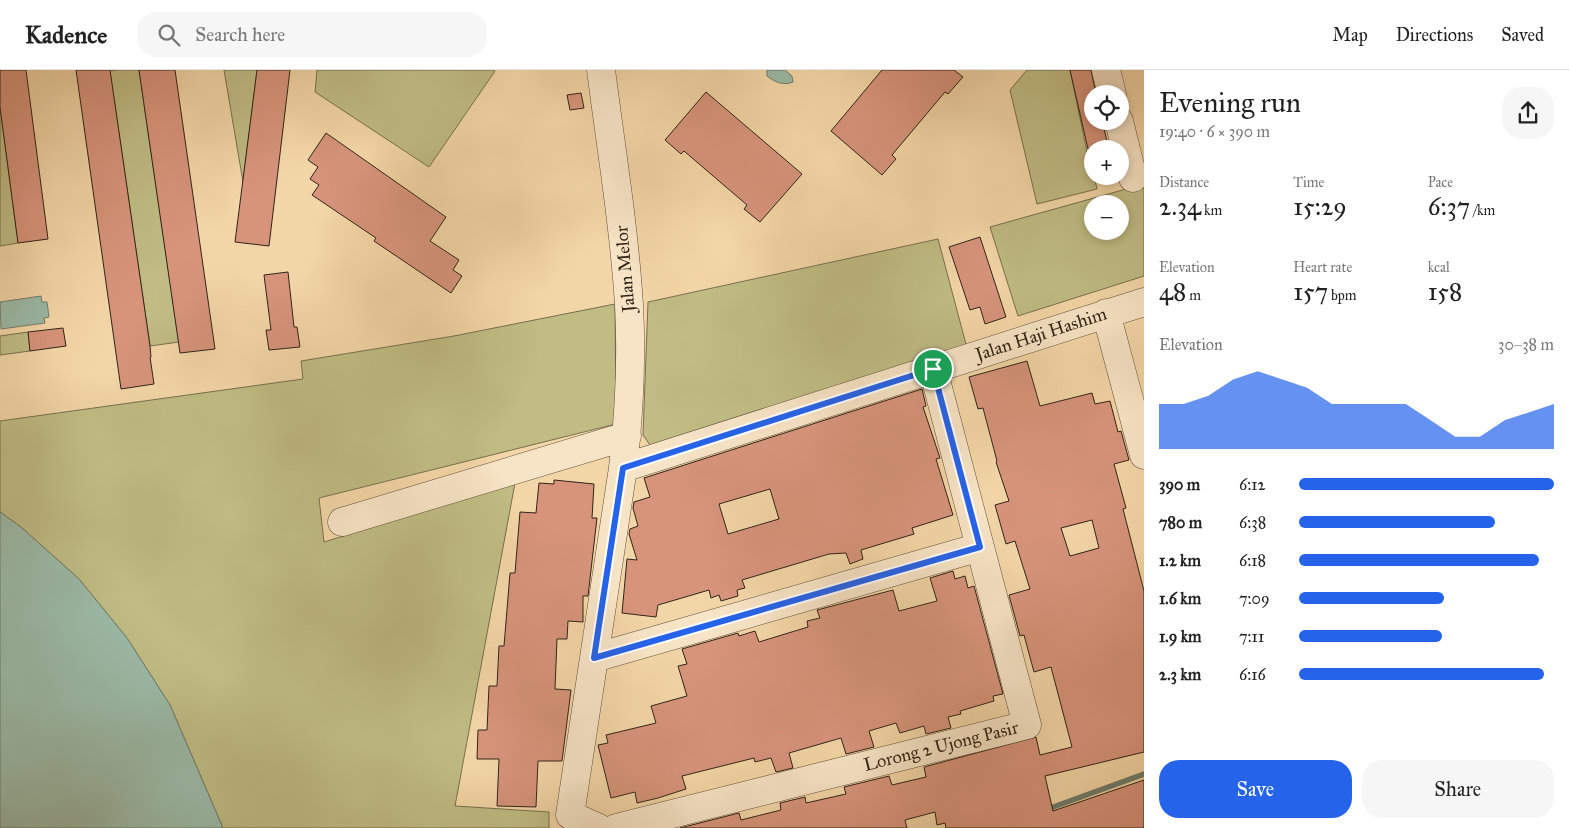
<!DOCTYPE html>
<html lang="en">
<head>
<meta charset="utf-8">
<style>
  :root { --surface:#fff; --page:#f6f6f6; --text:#222; --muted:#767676; --line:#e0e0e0; --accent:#2563eb }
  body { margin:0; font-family:"IM FELL Great Primer",serif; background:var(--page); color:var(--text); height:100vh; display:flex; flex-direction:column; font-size:19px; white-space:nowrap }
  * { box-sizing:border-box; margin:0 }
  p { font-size:16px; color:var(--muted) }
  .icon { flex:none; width:28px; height:28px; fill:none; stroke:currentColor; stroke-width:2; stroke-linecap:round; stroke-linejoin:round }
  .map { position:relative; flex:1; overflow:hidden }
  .sheet { display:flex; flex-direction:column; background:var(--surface); width:425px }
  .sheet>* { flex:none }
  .buttons { position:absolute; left:1084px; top:15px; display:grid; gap:10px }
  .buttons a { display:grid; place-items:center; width:45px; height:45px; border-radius:50%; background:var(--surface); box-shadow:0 2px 8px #0003; font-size:25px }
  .pin { position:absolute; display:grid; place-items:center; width:42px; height:42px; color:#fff; margin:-21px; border:2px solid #fff; border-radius:50%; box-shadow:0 1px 5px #0007 }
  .round { display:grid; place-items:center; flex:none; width:52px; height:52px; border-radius:20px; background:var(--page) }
  .head { display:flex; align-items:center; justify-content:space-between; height:85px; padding:0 15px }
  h1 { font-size:28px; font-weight:600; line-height:38px }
  .stats { display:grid; grid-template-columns:repeat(3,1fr); gap:8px; height:85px; padding:5px 15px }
  .stats div { display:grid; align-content:center }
  .stats b { font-size:25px; font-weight:600 }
  .stats small { font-size:14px; font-weight:400 }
  .stats p { font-size:14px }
  .chart { height:140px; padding:10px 15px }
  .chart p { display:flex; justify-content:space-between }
  .chart svg { width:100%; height:90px; margin-top:5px; fill:var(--accent); opacity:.7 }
  .cta { display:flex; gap:10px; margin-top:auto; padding:10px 15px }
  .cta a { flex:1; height:58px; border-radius:20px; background:var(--accent); color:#fff; font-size:20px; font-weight:600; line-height:58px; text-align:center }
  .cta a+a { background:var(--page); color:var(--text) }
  ul { padding:0 15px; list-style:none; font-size:16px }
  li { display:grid; grid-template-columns:80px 60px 1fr; align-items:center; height:38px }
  li i { height:12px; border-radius:6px; background:var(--accent) }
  header { display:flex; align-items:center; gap:30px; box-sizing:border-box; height:70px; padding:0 25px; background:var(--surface); border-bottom:1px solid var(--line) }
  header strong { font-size:24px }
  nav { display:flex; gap:28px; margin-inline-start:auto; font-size:18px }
  .search { width:350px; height:45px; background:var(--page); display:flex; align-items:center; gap:12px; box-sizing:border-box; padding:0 18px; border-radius:20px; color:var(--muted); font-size:19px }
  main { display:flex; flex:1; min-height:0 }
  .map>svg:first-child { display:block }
  .green { fill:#c0bc84; stroke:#78704d; fill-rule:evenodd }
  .water { fill:#9bb9a6; stroke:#707d6c }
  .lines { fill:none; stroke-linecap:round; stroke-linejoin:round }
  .stream { stroke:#707d6c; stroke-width:5.5 }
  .building { fill:#d7947b; stroke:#302416; fill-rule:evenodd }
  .minor-casing { stroke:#61503a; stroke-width:29 }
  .minor { stroke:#f7e4c6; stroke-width:28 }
  .route-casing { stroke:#fff; stroke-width:10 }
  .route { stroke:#2563eb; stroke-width:6 }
  .labels { text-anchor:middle; stroke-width:5; stroke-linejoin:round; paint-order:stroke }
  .street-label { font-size:18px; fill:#302416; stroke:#f7e4c6 }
</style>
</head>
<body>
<header>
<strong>Kadence</strong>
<div class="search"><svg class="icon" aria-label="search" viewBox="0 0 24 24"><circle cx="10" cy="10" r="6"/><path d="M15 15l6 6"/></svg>Search here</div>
<nav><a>Map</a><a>Directions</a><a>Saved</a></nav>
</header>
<main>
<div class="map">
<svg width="1144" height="758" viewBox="0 0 1144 758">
  <rect width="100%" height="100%" fill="#f3d6a7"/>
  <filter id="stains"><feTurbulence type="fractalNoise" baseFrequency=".004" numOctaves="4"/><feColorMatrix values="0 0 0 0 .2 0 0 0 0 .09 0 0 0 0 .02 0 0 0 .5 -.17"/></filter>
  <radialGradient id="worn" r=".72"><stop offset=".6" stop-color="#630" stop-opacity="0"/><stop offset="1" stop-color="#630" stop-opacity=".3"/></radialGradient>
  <!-- green -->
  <path class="green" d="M118 0H139L179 272 150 276 110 1Z
    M224 0H257L243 112Z
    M317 0H493L495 1 429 97 315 22Z
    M1027 0H1070L1092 106H1094L1097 119 1037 134 1010 20Z
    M0 37 18 173 0 176Z
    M1144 114V206L1018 246 990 157ZM1092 134H1120V161H1092Z
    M938 169 967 278 650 375 643 365 648 232Z
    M615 234 616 354 319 428 324 472 515 413 455 736 549 742V758H223L170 635 127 568 79 509 21 457 0 442V351L303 309 301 291 454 266Z
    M28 262 30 281 0 285V266Z"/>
  <!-- water -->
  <path class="water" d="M767 0H785L792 6 793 12C783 16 775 12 767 6Z
    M41 226 42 232H47L49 247 44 248 45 253 1 259 0 232Z
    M0 442 21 457 79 509 127 568 170 635 223 758H0Z"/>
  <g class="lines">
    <!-- stream -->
    <path class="stream" d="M1045 740 1144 704"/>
  </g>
  <!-- building -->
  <path class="building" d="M0 0H26L48 169 18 173 0 37Z
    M76 0H110L150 276 151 287H150L154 314 121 319Z
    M139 0H175L215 279 180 283Z
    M257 0H290L269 176 235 172Z
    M882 0H954L963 7 948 24 945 22 892 85 896 89 882 105 831 61Z
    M1070 0H1091L1096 24H1092V51H1102L1109 79H1088Z
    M706 22 802 104 760 152 744 139 747 135 684 81 681 84 665 70Z
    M581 23 584 38 570 40 567 25Z
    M326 63 446 147 430 171 459 190 453 200 462 206 451 223 374 171 376 168 312 125 319 115 310 109 318 97 308 90Z
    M980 167 1006 247 985 254 980 237 970 240 949 177Z
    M288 202 294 257H297L300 277 269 280 266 260H271L264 205Z
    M63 258 66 276 30 281 28 262Z
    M1027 291 1040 336 1092 323 1095 334 1110 331 1118 362 1121 361 1129 390 1114 394 1126 438 1123 439 1144 521V682L1045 706 1053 741 1144 710V758H946L945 753 937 755 935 742 905 750 907 758H680L739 743 741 750 781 740 780 733 805 727 806 733 846 724 844 717 889 706 892 715 926 707 924 697 1036 667 1040 685 1072 677 1051 597 1034 602 1024 565 1020 566 1009 525 1030 519 1015 471 1006 474 995 435 1009 431 996 392 997 391 983 338 978 339 969 307ZM1092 450 1099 478 1070 486 1061 458Z
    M922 319 926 336 923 337 940 388 936 389 953 445 912 458 914 464 861 480 863 489 850 494 846 483 829 484 742 510 745 518 737 520 738 526 721 531 719 525 711 528 709 520 658 535 656 547 622 543 627 489 637 490 629 464 630 459 638 456 633 438 634 432 650 427 644 408ZM770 419 779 449 728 464 719 434Z
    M554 410 594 414 592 448H597L588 526H583V552L568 551 567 569H557L555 619 571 620 562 691H538L536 737 497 736 499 689H477L478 660H487L489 616H497L499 576H504L510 503H515L520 442 536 443 539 413 554 414Z
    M953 501 955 509 965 506 968 518 974 516 1003 624 993 626 994 631 960 641 961 644 948 647 951 658 926 664 924 656 900 663 896 653 869 661 874 677 846 684 841 668 789 683 793 698 776 702 771 688 755 692 754 688 682 706 686 719 658 728 637 733 635 722 611 728 598 675 608 673 606 665 656 653 651 636 687 626 678 596 687 594 682 579 738 563 739 566 755 561 759 572 808 557 807 551 820 548 817 540 893 520 899 541 937 531 930 508Z"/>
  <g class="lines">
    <!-- minor casing -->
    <g class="minor-casing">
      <path id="minor" d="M1106 0 1112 24
        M1119 51 1133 108
        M1106 243 1144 385
        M623 398 1144 232
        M342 452 627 366
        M594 588 980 477
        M599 758 570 745 623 398C629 345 632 289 629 235 624 156 611 78 601 0
        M616 758 1027 655 933 299"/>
    </g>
    <!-- minor -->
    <use href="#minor" class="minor"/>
  </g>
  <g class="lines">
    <!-- route casing -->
    <g class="route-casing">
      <path id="route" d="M933 299 980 477 594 588 623 398Z"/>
    </g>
    <!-- route -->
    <use href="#route" class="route"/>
  </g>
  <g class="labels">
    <!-- street labels -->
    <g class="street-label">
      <text transform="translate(625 199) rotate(-95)" y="6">Jalan Melor</text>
      <text transform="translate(1041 264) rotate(-18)" y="6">Jalan Haji Hashim</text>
      <text transform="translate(941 676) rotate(-14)" y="6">Lorong 2 Ujong Pasir</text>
    </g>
  </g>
  <rect width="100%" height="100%" filter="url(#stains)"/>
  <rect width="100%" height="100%" fill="url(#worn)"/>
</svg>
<div class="buttons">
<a><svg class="icon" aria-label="locate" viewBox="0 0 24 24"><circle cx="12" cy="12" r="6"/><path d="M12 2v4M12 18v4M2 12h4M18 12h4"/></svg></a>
<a>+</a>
<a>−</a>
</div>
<div class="pin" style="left:933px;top:299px;background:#1e9e55"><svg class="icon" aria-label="arrive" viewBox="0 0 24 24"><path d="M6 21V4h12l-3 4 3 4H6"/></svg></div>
</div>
<section class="sheet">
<div class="head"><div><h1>Evening run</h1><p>19:40 · 6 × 390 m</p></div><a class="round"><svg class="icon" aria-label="share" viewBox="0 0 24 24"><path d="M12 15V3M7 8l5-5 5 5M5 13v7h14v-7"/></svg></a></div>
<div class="stats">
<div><p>Distance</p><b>2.34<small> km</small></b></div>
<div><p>Time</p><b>15:29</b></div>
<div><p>Pace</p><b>6:37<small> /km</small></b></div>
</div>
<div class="stats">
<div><p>Elevation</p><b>48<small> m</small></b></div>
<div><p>Heart rate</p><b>157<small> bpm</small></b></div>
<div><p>kcal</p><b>158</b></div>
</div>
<div class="chart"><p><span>Elevation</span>30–38 m</p>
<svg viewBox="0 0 160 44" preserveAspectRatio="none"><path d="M0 44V22L10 22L20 18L30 10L40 6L50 10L60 14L70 22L80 22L90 22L100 22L110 30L120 38L130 38L140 30L150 26L160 22V44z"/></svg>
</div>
<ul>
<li><b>390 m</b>6:12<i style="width:100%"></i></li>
<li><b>780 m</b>6:38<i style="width:77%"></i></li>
<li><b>1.2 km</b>6:18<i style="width:94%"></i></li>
<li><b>1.6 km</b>7:09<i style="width:57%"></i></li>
<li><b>1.9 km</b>7:11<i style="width:56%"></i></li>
<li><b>2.3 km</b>6:16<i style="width:96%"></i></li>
</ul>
<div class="cta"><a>Save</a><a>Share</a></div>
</section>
</main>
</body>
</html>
